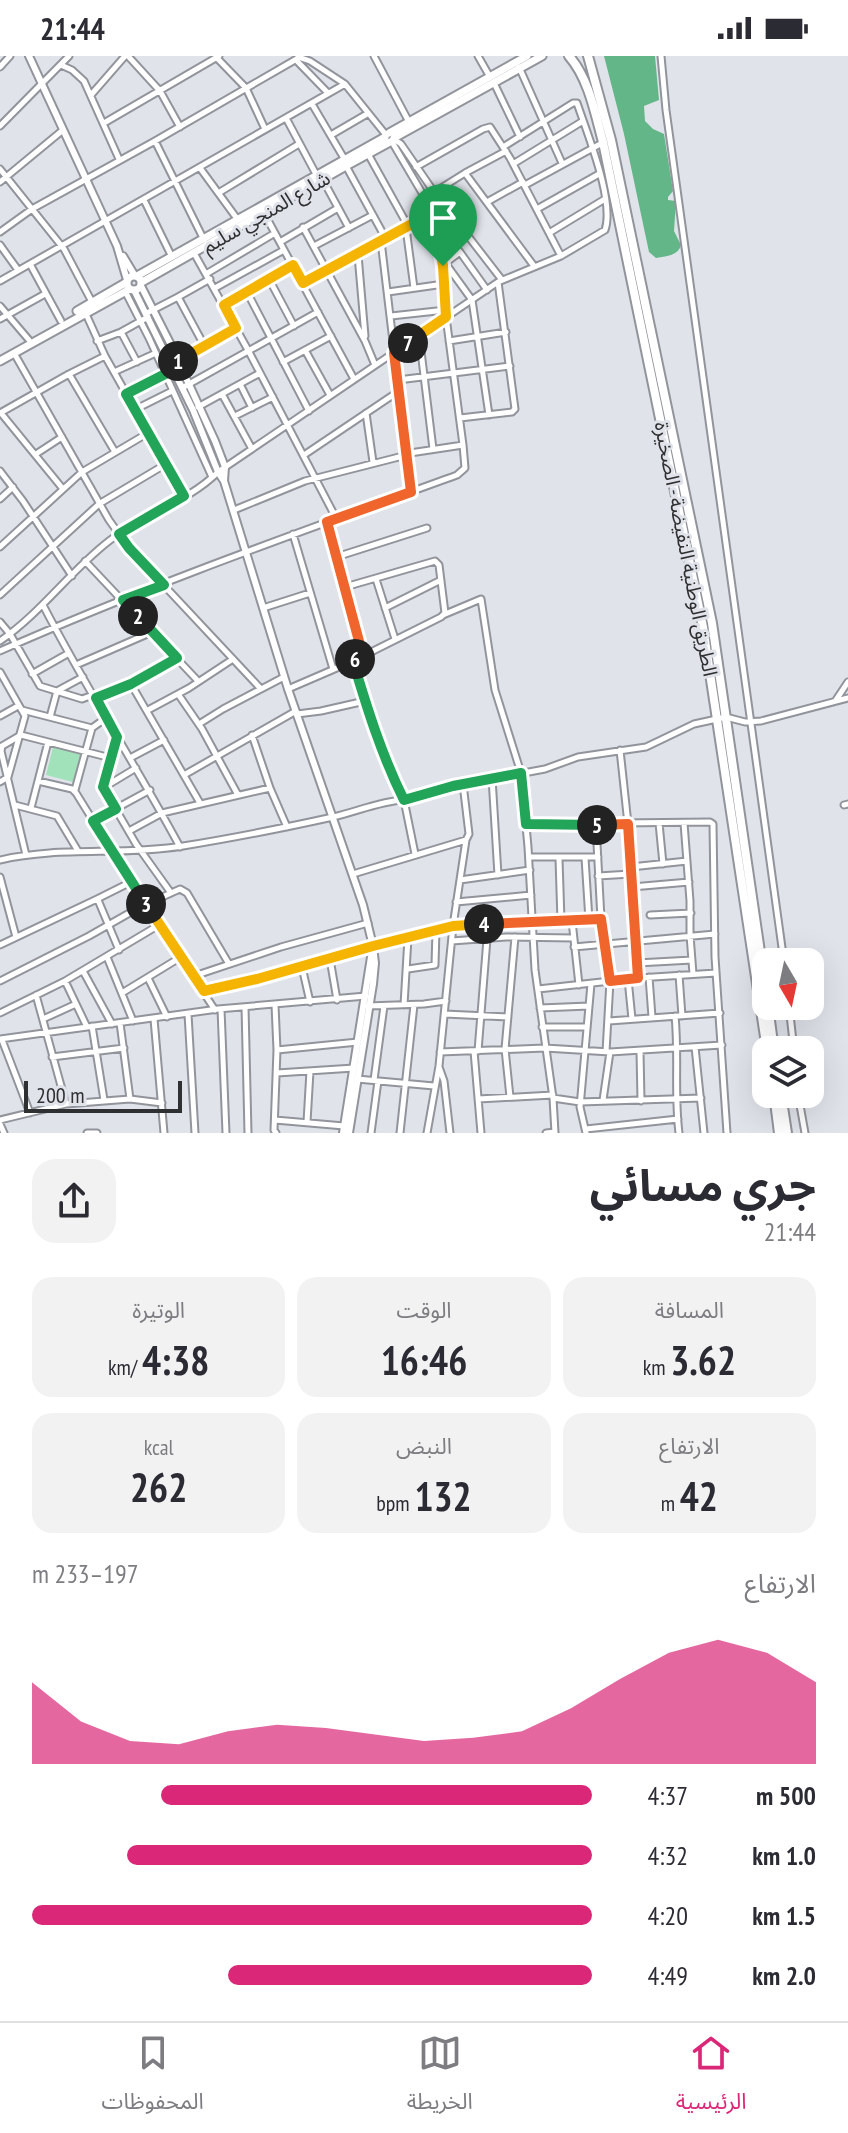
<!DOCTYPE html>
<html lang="ar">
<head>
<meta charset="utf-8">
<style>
  :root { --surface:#fff; --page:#f2f2f3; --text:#2b2b33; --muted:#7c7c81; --line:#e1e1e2; --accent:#db2777 }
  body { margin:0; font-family:"PT Sans Narrow","Noto Sans Arabic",sans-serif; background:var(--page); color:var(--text); direction:rtl; height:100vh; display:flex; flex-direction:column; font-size:30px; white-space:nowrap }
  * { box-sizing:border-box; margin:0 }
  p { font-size:26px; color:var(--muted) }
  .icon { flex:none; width:44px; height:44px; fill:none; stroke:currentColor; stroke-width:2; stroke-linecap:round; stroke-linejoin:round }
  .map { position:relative; height:1077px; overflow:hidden; direction:ltr }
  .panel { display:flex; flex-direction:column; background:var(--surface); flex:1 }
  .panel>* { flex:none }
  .needle { width:52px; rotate:171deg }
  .controls { position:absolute; left:752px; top:892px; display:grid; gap:16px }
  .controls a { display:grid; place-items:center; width:72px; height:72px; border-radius:16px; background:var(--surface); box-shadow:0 8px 32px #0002; font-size:40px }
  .scale { position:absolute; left:24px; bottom:20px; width:158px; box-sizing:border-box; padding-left:8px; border:4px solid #2f3032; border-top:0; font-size:22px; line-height:28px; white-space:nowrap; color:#2f3032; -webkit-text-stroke:6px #e0e3ea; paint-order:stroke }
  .pin { position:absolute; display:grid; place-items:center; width:68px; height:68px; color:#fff; margin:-82px -34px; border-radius:50% 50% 50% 0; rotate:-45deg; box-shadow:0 0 8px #0007 }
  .pin .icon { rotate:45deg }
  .km { position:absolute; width:40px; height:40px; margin:-20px; border-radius:50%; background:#222; color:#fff; font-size:22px; line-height:40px; text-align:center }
  .round { display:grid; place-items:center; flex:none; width:84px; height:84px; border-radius:24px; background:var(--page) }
  .head { display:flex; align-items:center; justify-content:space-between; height:136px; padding:0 32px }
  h1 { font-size:44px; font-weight:700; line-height:60px }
  .figures { display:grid; grid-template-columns:repeat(3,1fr); gap:12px; height:136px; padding:8px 32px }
  .figures div { display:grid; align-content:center; border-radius:20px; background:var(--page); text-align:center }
  .figures b { font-size:40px; font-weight:700 }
  .figures small { font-size:22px; font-weight:400 }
  .figures p { font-size:22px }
  .chart { height:224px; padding:16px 32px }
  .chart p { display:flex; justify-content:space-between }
  .chart svg { width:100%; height:144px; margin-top:8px; fill:var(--accent); opacity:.7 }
  ul { padding:0 32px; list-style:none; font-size:26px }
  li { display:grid; grid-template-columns:128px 96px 1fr; align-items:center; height:60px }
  li i { height:20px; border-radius:10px; background:var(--accent) }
  .status { display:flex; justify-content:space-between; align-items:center; height:56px; padding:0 40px; background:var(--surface); direction:ltr }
  .status svg { height:22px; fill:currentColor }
  .tabs { display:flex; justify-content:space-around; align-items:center; height:112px; border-top:2px solid var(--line); background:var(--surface); font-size:22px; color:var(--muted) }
  .tabs a { display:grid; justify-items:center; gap:4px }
  .tabs .selected { color:var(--accent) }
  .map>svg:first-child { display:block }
  .green { fill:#a1e2bb }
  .forest { fill:#63b688 }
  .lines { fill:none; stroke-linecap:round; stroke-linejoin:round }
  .minor-casing { stroke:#92949b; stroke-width:9 }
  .tertiary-casing { stroke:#92949b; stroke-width:10 }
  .primary-casing { stroke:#92949b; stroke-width:11 }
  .trunk-casing { stroke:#92949b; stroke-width:12 }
  .minor { stroke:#fff; stroke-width:5 }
  .tertiary { stroke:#fff; stroke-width:6 }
  .primary { stroke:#fff; stroke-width:7 }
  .trunk { stroke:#fff; stroke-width:8 }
  .split-1-casing { stroke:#fff; stroke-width:16 }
  .split-2-casing { stroke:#fff; stroke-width:16 }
  .split-3-casing { stroke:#fff; stroke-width:16 }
  .split-4-casing { stroke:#fff; stroke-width:16 }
  .split-5-casing { stroke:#fff; stroke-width:16 }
  .split-6-casing { stroke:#fff; stroke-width:16 }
  .split-7-casing { stroke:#fff; stroke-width:16 }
  .split-8-casing { stroke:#fff; stroke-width:16 }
  .split-1 { stroke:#f5b400; stroke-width:10 }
  .split-2 { stroke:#22a559; stroke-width:10 }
  .split-3 { stroke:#22a559; stroke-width:10 }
  .split-4 { stroke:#f5b400; stroke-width:10 }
  .split-5 { stroke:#f0652b; stroke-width:10 }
  .split-6 { stroke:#22a559; stroke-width:10 }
  .split-7 { stroke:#f0652b; stroke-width:10 }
  .split-8 { stroke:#f5b400; stroke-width:10 }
  .labels { text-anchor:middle; stroke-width:6; stroke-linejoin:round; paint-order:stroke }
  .street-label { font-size:20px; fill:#2f3032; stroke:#e0e3ea }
</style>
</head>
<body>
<div class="status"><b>21:44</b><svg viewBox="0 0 49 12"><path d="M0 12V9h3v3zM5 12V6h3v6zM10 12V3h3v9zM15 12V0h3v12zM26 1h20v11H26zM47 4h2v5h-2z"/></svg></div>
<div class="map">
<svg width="848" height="1077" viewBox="0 0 848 1077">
  <rect width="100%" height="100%" fill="#e0e3ea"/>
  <!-- green -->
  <path class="green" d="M53 691 81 698 73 726 46 719Z"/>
  <!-- forest -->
  <path class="forest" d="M604 0H655L659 44 644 50 645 65 653 73 664 78 673 135 668 141V144L676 145 674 175 681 189C678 200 666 200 656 202L649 196 624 78Z"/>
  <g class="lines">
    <!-- minor casing -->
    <g class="minor-casing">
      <path id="minor" d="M128 0 160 35 180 71
        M374 0 409 66
        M478 0 490 21
        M661 0 666 54 784 906
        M216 1 246 32 265 73
        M298 1 310 5 345 28 386 79
        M296 4 328 37
        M61 9 72 14 84 25 119 103
        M0 11 10 0
        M519 11 562 107
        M494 27 520 81
        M91 39 125 0
        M312 48 345 104
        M286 62 317 120
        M104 67 219 0
        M0 70 69 0
        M331 79 367 58
        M394 83 401 88 434 136 502 224
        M155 85 204 184
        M392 86 425 142
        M368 98 408 170
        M513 108 583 65
        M346 110 386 183
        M416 111 483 73 490 71 510 102 561 200
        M200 112 238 164
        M0 113 64 193 92 246
        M465 117 534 210
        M323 124 349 172
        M0 126 63 74
        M525 129 604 86
        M220 136 299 88
        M144 144 172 201
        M487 146 523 126
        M537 153 599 118
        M449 154 435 165 460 196
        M264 157 354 323
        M303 171 365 285 375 309
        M406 172 414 232
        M0 176 32 153 155 85 300 1
        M549 177 605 143
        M381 185 411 436
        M280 186 338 152
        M0 189 18 214
        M314 190 373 159
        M194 197 248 294 336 462
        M358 199 365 280
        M30 208 61 265
        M446 208 472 244 489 359
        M443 209 460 196 487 234
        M206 218 275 177
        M269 223 294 270
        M0 225 345 28
        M303 227 432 157
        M215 232 284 194
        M125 235 149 282 212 421
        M247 236 309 355
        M388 236 444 228
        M224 249 293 209
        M0 250 29 284
        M147 257 178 241
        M86 258 105 300 184 440
        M391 260 446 254
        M0 263 45 238
        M121 276 137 306
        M419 279 433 393
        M97 285 121 276 148 261
        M449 285 506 276
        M205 291 178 241 210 223
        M305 294 330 339
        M14 297 109 464 129 492 261 633
        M283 306 331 280
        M171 309 236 272
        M114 316 156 297
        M69 318 115 396
        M398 324 510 310
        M240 328 252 352
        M182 332 318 256
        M126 338 173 314
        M222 338 252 393
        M198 351 260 317
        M134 354 172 335
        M0 357 69 318 105 300
        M1 357 63 433
        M366 357 373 406
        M235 360 273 341
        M460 362 512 356 515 353 498 226
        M36 398 62 381
        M304 399 399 335
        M0 415 23 445 72 520
        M0 443 13 431
        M234 454 305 425 399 401 410 397 463 389 446 261 441 195 435 165 425 142 465 117 506 95
        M327 466 363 600
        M293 478 333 613
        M0 491 82 416 148 377
        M336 501 427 472
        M85 505 198 625
        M376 523 395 583
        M0 539 99 448 166 408
        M43 549C85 631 136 709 180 791
        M263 552 310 537
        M385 552 441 524
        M443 559 481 543 495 634 521 717 528 791 535 914 553 1042 555 1077
        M0 566 10 578 40 630 82 643 93 639
        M0 585C41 557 70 515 109 485 142 459 188 446 218 416L498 226 561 200 605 174C615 145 587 77 577 47H573L503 91
        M0 595C149 529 303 475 457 419L465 412 463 389
        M353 605 365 645
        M76 609 152 576
        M0 616 25 660 8 721 0 726
        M32 618 69 597
        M131 628 200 747
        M288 633 353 605 441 561 445 557 439 509 435 505 345 531
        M178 638 202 673 238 739
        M96 642 141 623 177 602
        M836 644 848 626
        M22 654 92 672
        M148 654 189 632 233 603
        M0 660 18 650
        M50 661 57 635 83 621
        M199 668 223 653 284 621
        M252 679 270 732
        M117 681 104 733 136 788 171 837
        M620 694 628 768 638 922
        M130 702 164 684
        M184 719 296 655
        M492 722 498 819
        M38 725 72 733 76 737 131 826 215 954
        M103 732 136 712
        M75 734 92 672 106 662
        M15 749 57 760 78 795
        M844 749 848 748
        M31 752 48 686
        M93 765 150 734
        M659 767 663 808
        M684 767 690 845V879L693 918
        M526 768 710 766 713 768 715 901 727 1077
        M596 769 601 863 610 925 606 996
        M129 775 162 757 270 732 287 771
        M415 798 404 744 453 730 545 713 578 701 646 691 694 668 726 661 745 666 761 665 848 642
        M26 799 1 695 2 690 21 679 111 702
        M529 801H598
        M585 802 589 864
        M559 803 561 865
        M0 804C60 790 122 800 183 790 233 782 283 772 333 761 356 756 380 745 404 744L388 707 365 645 321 655 297 658
        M631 811 687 805
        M353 818 466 784
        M598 820 631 818
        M0 821 16 881
        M460 824 530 814
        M632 831 689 826
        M98 844 119 894
        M456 846 531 839
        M650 859 691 857
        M572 865 579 929
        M452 885 506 881 573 882
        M0 889 97 843 131 826
        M574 891 715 878
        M107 901 133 965
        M330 903 337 944
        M637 907 692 904
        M302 911 310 946
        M408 913 435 909 436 874
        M83 915 112 968
        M679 919 682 960
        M194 920 281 891 368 867
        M649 921 652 961
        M148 922 167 961
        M628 923 632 963
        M0 925 89 880 140 851 180 833 187 837 229 908
        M65 925 87 971
        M538 933 638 922 716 917
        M204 935 268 920 373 890 453 870 601 863
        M122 937 181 901
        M36 939 66 1048
        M275 949 277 994 274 1074 276 1077
        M404 949 408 882
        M367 950 424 948 446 945
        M789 950 794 994
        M245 951 248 1077
        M540 952 589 950
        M221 953 226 1077
        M0 957 65 925 159 869
        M188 958 195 1077
        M445 958 508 961
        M675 960C679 999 674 1038 679 1077
        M43 963 76 948
        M154 963 164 1077
        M609 965 720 957
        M92 970 104 1044
        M542 971H587
        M0 983 218 953 366 940
        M2 984 30 1057
        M695 991 704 1077
        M277 994 358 986
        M474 995 481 1077
        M478 995 487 883
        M640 995 641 1045
        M440 996 545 992 610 996 722 989
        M52 1001 124 992
        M439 1011 444 1025 450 1077
        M277 1017 354 1012
        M357 1023 434 1030
        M374 1024 384 950
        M798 1038 805 1077
        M510 1041 505 993 515 881
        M553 1042 580 1046 701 1042
        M130 1043 162 1047
        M478 1043 553 1039
        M603 1044 610 996
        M0 1064 66 1048 130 1043 120 967
        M275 1064 344 1070
        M307 1066 310 1015
        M0 1068 4 1077
        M586 1073 678 1063
        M87 1077H97
        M371 1077 378 1025
        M400 1077 414 949
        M427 1077 439 1010 453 870 466 784 469 778 463 728
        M546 1077 555 1076
        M586 1077 580 1051 591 928"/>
    </g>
    <!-- tertiary casing -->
    <g class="tertiary-casing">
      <path id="tertiary" d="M29 0 117 190 127 224
        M123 200 135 220
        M141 230 170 287 215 385 225 411 224 425
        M134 234 193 354 218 416 224 425 288 633 363 849 373 890 375 907 373 928 349 1077
        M343 1077 371 901"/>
    </g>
    <!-- primary casing -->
    <g class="primary-casing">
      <path id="primary" d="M389 77 527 0
        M394 82 542 0
        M127 227a7 7 0 1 1 14 0a7 7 0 1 1-14 0Z
        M137 220 385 81
        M142 226 346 110 390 86
        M77 255 127 226
        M0 305 130 233"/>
    </g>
    <!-- trunk casing -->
    <g class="trunk-casing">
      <path id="trunk" d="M569 0C589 23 595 57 603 86L703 571 767 994
        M588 0 611 84 712 567 766 937
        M768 950 774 994
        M774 1038 779 1077
        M781 1038 787 1077"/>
    </g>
    <!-- minor -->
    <use href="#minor" class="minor"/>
    <!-- tertiary -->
    <use href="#tertiary" class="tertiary"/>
    <!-- primary -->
    <use href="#primary" class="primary"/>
    <!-- trunk -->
    <use href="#trunk" class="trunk"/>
  </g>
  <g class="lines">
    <!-- split-1 casing -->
    <g class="split-1-casing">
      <path id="split-1" d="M178 305 236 272 224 249 293 209 303 227 432 157 435 165 443 210"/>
    </g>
    <!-- split-2 casing -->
    <g class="split-2-casing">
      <path id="split-2" d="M138 560 123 544 164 529 129 492 119 478 184 440 126 338 173 314 171 309 178 305"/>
    </g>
    <!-- split-3 casing -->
    <g class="split-3-casing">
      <path id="split-3" d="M138 560 177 602 131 628 96 642 117 681 103 731 116 753 93 765 146 848"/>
    </g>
    <!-- split-4 casing -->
    <g class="split-4-casing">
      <path id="split-4" d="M146 848 204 935 257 923 373 890 453 870 484 868"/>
    </g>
    <!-- split-5 casing -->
    <g class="split-5-casing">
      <path id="split-5" d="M484 868 601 863 610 925 638 922 628 768 597 769"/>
    </g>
    <!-- split-6 casing -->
    <g class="split-6-casing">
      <path id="split-6" d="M355 603 353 605C367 652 382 700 404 744L453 730 521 717 526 768 597 769"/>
    </g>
    <!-- split-7 casing -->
    <g class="split-7-casing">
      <path id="split-7" d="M355 603 363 600 327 466 411 436 394 297 408 287"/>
    </g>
    <!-- split-8 casing -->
    <g class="split-8-casing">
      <path id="split-8" d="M408 287 446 261 443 210"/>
    </g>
    <!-- split-1 -->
    <use href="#split-1" class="split-1"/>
    <!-- split-2 -->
    <use href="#split-2" class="split-2"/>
    <!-- split-3 -->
    <use href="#split-3" class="split-3"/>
    <!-- split-4 -->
    <use href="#split-4" class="split-4"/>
    <!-- split-5 -->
    <use href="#split-5" class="split-5"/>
    <!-- split-6 -->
    <use href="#split-6" class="split-6"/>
    <!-- split-7 -->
    <use href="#split-7" class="split-7"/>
    <!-- split-8 -->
    <use href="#split-8" class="split-8"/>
  </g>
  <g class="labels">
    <!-- street labels -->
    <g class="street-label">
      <text transform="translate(266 156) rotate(-30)" y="7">شارع المنجي سليم</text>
      <text transform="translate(686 493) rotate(79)" y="7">الطريق الوطنية النفيضة - الصخيرة</text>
    </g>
  </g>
</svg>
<div class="controls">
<a><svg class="needle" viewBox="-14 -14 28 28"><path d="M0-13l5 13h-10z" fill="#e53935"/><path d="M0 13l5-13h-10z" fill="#7c7c81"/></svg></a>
<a><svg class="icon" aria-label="layers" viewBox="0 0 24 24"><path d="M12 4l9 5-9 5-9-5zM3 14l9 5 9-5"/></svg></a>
</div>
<div class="scale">200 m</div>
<div class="pin" style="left:443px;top:210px;background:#1e9e55"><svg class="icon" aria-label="arrive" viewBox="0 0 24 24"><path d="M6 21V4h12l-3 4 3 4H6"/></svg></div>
<b class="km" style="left:178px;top:305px">1</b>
<b class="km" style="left:138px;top:560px">2</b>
<b class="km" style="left:146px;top:848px">3</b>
<b class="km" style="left:484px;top:868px">4</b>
<b class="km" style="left:597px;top:769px">5</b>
<b class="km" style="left:355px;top:603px">6</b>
<b class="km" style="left:408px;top:287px">7</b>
</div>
<section class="panel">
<div class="head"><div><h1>جري مسائي</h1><p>21:44</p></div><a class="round"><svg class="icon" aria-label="share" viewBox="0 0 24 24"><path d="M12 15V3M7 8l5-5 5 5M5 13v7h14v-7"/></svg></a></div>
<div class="figures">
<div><p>المسافة</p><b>3.62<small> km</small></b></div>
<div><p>الوقت</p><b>16:46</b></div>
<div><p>الوتيرة</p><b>4:38<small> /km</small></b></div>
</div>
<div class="figures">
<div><p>الارتفاع</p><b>42<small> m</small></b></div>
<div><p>النبض</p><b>132<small> bpm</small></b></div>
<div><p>kcal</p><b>262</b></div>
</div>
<div class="chart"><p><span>الارتفاع</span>197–233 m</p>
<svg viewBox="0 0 160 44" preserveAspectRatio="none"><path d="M0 44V19L10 31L20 37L30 38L40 34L50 32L60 33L70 35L80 37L90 36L100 34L110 27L120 18L130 10L140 6L150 10L160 19V44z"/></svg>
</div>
<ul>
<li><b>500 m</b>4:37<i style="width:77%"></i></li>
<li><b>1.0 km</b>4:32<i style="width:83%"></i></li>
<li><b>1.5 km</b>4:20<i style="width:100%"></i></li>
<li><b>2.0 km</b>4:49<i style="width:65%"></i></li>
</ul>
</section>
<nav class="tabs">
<a class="selected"><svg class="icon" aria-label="home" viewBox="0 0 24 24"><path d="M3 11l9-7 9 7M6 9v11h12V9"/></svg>الرئيسية</a>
<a><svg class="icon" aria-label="map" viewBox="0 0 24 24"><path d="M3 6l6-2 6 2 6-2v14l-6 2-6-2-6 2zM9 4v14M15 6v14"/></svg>الخريطة</a>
<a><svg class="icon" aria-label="saved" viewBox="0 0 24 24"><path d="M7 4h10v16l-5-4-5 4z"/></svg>المحفوظات</a>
</nav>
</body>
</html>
